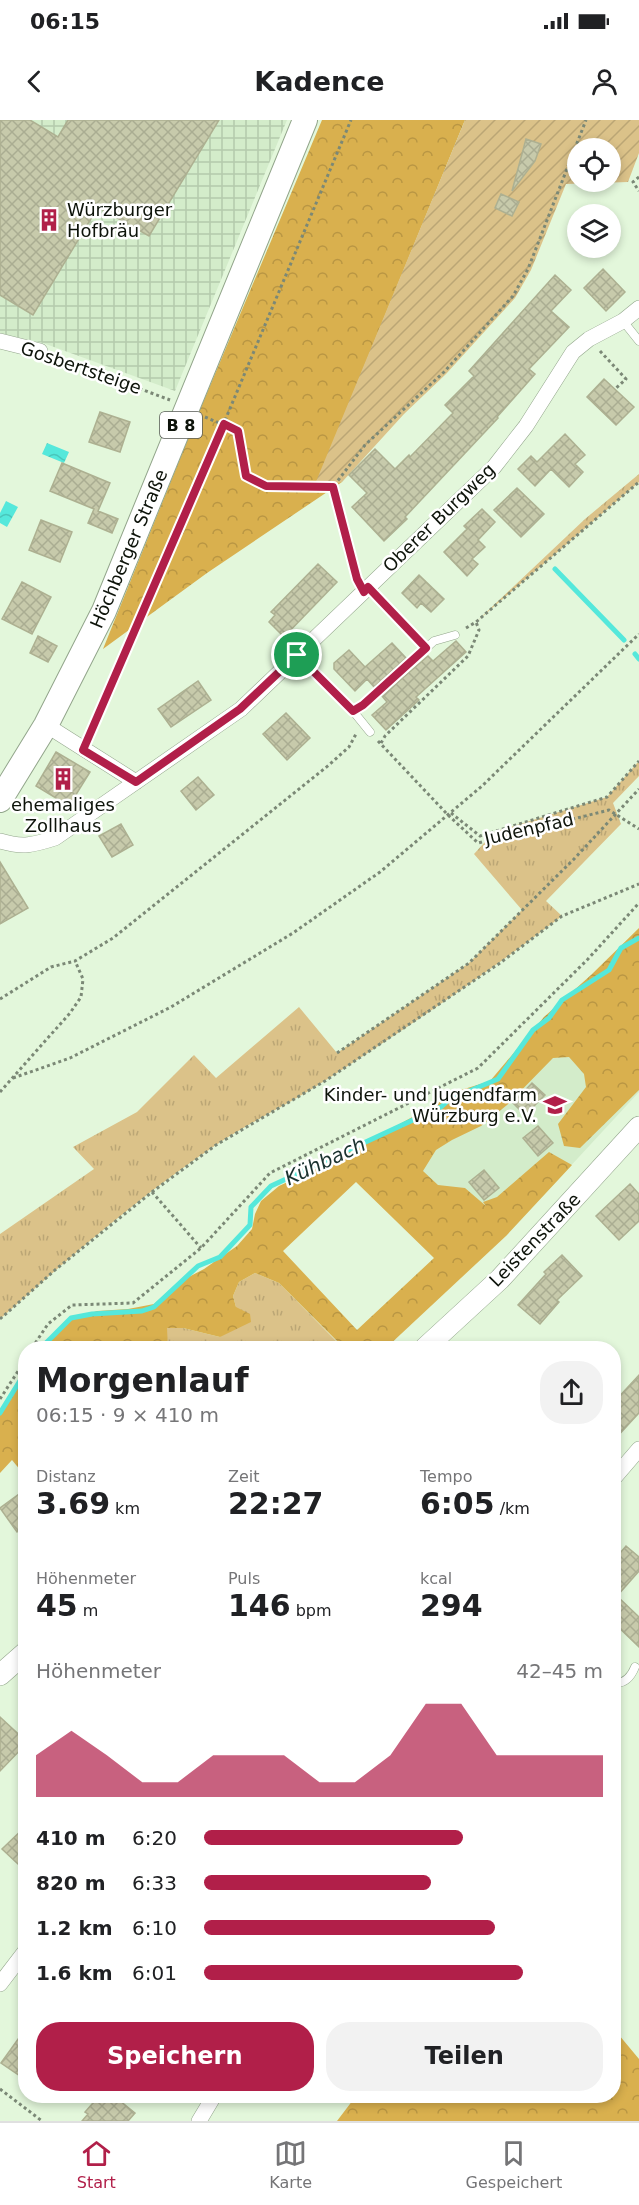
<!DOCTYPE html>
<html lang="de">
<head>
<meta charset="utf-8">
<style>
  :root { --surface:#fff; --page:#f2f2f2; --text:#202124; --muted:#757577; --line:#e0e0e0; --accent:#b11f49 }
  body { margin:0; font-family:"DejaVu Sans",sans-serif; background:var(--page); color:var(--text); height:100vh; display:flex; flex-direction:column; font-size:22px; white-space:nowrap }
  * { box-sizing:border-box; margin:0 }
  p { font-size:20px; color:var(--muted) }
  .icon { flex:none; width:33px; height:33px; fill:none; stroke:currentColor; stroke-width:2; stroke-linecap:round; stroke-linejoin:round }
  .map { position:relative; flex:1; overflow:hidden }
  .panel { position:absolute; left:18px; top:1221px; width:603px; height:762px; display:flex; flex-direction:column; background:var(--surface); border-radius:24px; box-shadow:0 3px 9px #0003 }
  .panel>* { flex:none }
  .buttons { position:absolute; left:567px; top:18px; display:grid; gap:12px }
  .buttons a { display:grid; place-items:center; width:54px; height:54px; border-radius:50%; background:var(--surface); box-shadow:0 3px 9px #0003; font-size:30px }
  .pin { position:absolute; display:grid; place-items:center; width:51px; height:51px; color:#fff; margin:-26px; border:3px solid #fff; border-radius:50%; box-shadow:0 2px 6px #0007 }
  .round { display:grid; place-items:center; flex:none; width:63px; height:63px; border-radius:24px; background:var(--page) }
  .summary { display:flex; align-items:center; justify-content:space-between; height:102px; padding:0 18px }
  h1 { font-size:33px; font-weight:700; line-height:45px }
  .stats { display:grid; grid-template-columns:repeat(3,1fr); gap:9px; height:102px; padding:6px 18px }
  .stats div { display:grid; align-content:center }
  .stats b { font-size:30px; font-weight:700 }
  .stats small { font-size:16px; font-weight:400 }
  .stats p { font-size:16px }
  .chart { height:168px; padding:12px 18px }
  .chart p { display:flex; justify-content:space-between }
  .chart svg { width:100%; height:108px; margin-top:6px; fill:var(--accent); opacity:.7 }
  .primary-button { display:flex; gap:12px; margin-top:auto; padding:12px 18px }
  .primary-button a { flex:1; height:69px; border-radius:24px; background:var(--accent); color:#fff; font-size:24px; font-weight:700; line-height:69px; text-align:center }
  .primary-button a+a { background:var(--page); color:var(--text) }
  ul { padding:0 18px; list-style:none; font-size:20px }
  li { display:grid; grid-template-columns:96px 72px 1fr; align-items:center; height:45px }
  li i { height:15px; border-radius:8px; background:var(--accent) }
  .status { display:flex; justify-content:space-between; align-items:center; height:42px; padding:0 30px; background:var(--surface); direction:ltr }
  .status svg { height:16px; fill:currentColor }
  header { display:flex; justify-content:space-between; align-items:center; height:78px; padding:0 18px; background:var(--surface); font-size:27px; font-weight:700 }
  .tab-bar { display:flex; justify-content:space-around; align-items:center; height:84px; border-top:2px solid var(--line); background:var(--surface); font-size:16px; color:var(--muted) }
  .tab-bar a { display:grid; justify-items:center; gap:3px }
  .tab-bar .current { color:var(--accent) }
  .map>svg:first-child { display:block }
  .built { fill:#d3ecca }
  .industrial { fill:url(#industrial-grid) }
  .grass { fill:url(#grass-tufts) }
  .forest { fill:url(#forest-crowns); fill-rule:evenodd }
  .garden { fill:url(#garden-furrows); fill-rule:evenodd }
  .water { fill:url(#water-waves) }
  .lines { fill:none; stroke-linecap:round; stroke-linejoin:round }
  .stream { stroke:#55e8db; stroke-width:5 }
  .building { fill:url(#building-cross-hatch); stroke:#adb091; stroke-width:1.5 }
  .service-casing { stroke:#92a58b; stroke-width:9 }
  .minor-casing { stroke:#92a58b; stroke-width:16 }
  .secondary-casing { stroke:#92a58b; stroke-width:22 }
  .primary-casing { stroke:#92a58b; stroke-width:26 }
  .path { stroke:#7b8876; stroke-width:3; stroke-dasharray:3 3; stroke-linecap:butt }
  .service { stroke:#fff; stroke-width:8 }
  .minor { stroke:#fff; stroke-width:15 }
  .secondary { stroke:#fff; stroke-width:21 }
  .primary { stroke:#fff; stroke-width:24 }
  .route-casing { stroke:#fff; stroke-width:12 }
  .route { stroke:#b11f49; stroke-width:8 }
  .labels { text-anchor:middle; stroke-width:5; stroke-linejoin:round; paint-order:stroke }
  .shield { fill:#fff; stroke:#565a54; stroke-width:1.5 }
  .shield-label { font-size:16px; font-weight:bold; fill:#0d130a }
  .poi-label { font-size:18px; fill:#0d130a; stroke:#fff; text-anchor:start }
  .street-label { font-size:18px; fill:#0d130a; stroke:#fff }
  .water-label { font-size:20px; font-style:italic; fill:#1a322f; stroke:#fff }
</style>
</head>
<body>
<div class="status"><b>06:15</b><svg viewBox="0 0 49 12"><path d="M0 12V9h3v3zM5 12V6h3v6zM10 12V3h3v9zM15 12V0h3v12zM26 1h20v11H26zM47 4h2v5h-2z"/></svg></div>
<header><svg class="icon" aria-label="back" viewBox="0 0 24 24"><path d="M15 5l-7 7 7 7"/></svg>Kadence<svg class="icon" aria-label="person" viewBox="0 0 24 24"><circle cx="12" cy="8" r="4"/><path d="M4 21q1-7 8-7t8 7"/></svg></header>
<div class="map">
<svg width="639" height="2001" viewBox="0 0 639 2001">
  <defs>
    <pattern id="industrial-grid" width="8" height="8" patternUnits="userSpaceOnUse" patternTransform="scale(1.5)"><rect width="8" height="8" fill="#d3ecca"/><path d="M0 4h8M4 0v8" fill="none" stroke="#b4caac"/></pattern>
    <pattern id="grass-tufts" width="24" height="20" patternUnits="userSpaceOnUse" patternTransform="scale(1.5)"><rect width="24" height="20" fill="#dbc289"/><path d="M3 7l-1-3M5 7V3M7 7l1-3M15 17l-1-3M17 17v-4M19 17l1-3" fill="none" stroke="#bba675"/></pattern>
    <pattern id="forest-crowns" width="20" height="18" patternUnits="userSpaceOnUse" patternTransform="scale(1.5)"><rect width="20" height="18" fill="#d9b04e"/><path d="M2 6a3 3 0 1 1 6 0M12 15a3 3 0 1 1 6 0" fill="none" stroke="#b99643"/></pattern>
    <pattern id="garden-furrows" width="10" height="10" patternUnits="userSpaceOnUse" patternTransform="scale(1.5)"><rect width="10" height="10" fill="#dbc289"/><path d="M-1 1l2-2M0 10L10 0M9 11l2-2" fill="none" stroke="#bba675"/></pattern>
    <pattern id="water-waves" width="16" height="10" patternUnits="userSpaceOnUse" patternTransform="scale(1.5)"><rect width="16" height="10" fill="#55e8db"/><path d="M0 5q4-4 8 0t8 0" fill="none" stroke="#49c6bb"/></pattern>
    <pattern id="building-cross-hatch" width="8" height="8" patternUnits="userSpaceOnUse" patternTransform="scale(1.5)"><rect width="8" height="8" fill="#c7caab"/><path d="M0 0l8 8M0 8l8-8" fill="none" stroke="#aaad92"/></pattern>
  </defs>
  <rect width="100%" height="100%" fill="#e3f7db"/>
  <!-- built -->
  <path class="built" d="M639 842V972L506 1116 362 1038 432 1015Z"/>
  <!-- industrial -->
  <path class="industrial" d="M0 0H287L175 271 43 223 0 213Z"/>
  <!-- grass -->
  <path class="grass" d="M639 354V362L476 502 585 399Z
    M639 641V656L613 683 621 704 546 781 562 796C486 854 407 908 326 960 291 983 252 1001 216 1025 141 1075 68 1139 0 1199V1114L94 1049 73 1027 137 992 194 935 216 958 299 887 337 933 469 843 522 790 474 734 494 712 607 677Z
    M255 1153 279 1163 341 1226 339 1228H168L166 1208H183L220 1217 236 1187 233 1176 239 1162Z"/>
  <!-- forest -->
  <path class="forest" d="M322 0H465L316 364 342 362 207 453 103 529 196 299Z
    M639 808V970L580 1028 564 1026 558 1004 586 967 584 954 569 937 553 938 507 985 481 1006 452 1020 436 1030 423 1051 438 1065 465 1068 486 1086 483 1082 497 1077 549 1032 572 1045 506 1116 386 1228H339L341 1225 279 1163 255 1153 239 1162 233 1176 236 1187 250 1194 251 1202 220 1217 183 1208H167L168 1228H42L64 1202 97 1191 128 1189 154 1184 179 1162 204 1149 237 1126 252 1109 255 1094 261 1081 279 1066 333 1041 461 970 490 961 544 897 591 855ZM356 1062 434 1138 357 1210 283 1131Z
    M25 1256V1356L12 1340 0 1353V1290Z
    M614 1909 639 1939V2001H337L356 1976H614Z"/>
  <!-- garden -->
  <path class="garden" d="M465 0H639V33L628 62 566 64 531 150 515 178 446 254 404 294 342 362 315 364ZM578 28H610V62H578Z"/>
  <!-- water -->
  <path class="water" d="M47 323 69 332 64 343 42 334Z
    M6 381 18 387 7 407 0 403V393Z"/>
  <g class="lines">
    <!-- stream -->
    <path class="stream" d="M555 449 624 520
      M635 534 639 539
      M41 1228 71 1198 92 1194 142 1191 154 1187 198 1146 220 1137 250 1105 251 1087 271 1066 441 987 450 979 498 959 533 910 549 898 562 880 609 850 621 828 639 818
      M0 1293 26 1251"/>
  </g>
  <!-- building -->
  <path class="building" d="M0 0H30L58 17 68 0H219L149 116 98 87 33 195 0 175Z
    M526 19 541 24 535 41 512 71Z
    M501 74 519 82 512 96 495 88Z
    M603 149 625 172 606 191 584 168Z
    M555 155 571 170 551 191 569 207 529 249 535 254 497 297 498 298 405 397 407 399 384 421 352 387 367 373 349 355 375 329 395 349 409 335 410 337 453 293 445 285 474 256 469 251Z
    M604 259 634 287 616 305 587 277Z
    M100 292 130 302 120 332 89 322Z
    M565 314 585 335 575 344 583 352 569 367 551 349 535 366 518 349 531 336 537 342Z
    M62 343 110 363 98 391 118 399 112 413 88 403 94 389 50 371Z
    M517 368 544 394 521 417 494 390Z
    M482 389 495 402 478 420 485 427 472 439 478 444 467 456 444 432 467 409 464 406Z
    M41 400 72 412 60 442 29 430Z
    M318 444 337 462 284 517 269 502 275 495 271 492Z
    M419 455 444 479 431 492 421 483 417 488 402 473Z
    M22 462 51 477 32 514 2 499Z
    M38 516 57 526 48 542 30 533Z
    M456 521 466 532 416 577 419 580 386 610 372 595 387 582 382 576 428 536 433 541Z
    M392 523 406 538 374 567 367 559 355 571 334 549V543L349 530 365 547Z
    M198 561 211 580 171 607 158 589Z
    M286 593 310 618 287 640 263 614Z
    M56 632 90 652 69 686 36 666Z
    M198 657 214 675 196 690 181 671Z
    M121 704 133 725 112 737 99 716Z
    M0 742 28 788 0 804Z
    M532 963 545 975 525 995 513 983Z
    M538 1006 553 1023 538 1036 523 1018Z
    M484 1050 499 1068 484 1080 469 1062Z
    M630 1064 639 1074V1101L619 1120 596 1096Z
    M562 1135 582 1156 557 1180 559 1182 540 1204 518 1185 546 1154 544 1152Z
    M639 1255V1293L614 1320V1282Z
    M26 1369V1405L17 1412 0 1388Z
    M626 1426 639 1437V1451L617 1476 639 1497V1527L614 1503V1440Z
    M0 1597 26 1621V1624L0 1651Z
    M26 1706V1736L18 1744 2 1729Z
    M26 1908V1960L1 1943Z
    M99 1976H114L135 1993 128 2001H82L88 1994 85 1992Z"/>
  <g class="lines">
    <!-- service casing -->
    <g class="service-casing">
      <path id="service" d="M623 201 639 221
        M368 467 426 528
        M297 535 353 591 370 612
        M353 591 363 585 434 521 455 515
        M614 1563C625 1564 631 1557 635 1547"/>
    </g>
    <!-- minor casing -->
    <g class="minor-casing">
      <path id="minor" d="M0 221 40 231
        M46 605 136 662
        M0 721C23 728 33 725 55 718L241 589 494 347 526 306 573 232 589 219 623 201 639 188
        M614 1358 639 1329
        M0 1864 26 1830
        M199 2001 214 1976"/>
    </g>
    <!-- secondary casing -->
    <g class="secondary-casing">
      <path id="secondary" d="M425 1228 500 1159 639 1007
        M0 1555 26 1532"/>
    </g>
    <!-- primary casing -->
    <g class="primary-casing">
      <path id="primary" d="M0 680 46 605 104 491 305 0"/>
    </g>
    <!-- path -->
    <path class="path" d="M639 57 633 62 639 71
      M600 231 626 259 615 269
      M55 237 170 280
      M205 297 238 311 246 356 266 366 333 367
      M356 458 333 367 365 325 444 252 513 176 528 149 586 0
      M466 508 476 502 639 362
      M89 614 153 472 351 0
      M378 621 448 695 478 723 609 690 639 709
      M381 623 385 616 468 536 479 510 476 502
      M451 693 480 716 607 677 639 641
      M0 879 51 847 75 841 113 818 329 645 349 627 356 614
      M337 933 469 843 574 739 639 669
      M13 958 70 938 171 887 293 813 380 752 482 666 639 514
      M0 972 70 893 81 877 83 859 75 841
      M152 1072 201 1128
      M0 1199 55 1150 152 1072 216 1025 325 961 500 843 562 796 639 764
      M32 1228 48 1204 72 1185 133 1183 201 1128 270 1053 478 948 588 839 639 783
      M0 1279 26 1239
      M0 1969 42 2001"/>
    <!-- service -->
    <use href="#service" class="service"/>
    <!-- minor -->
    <use href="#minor" class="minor"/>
    <!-- secondary -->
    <use href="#secondary" class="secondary"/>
    <!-- primary -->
    <use href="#primary" class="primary"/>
  </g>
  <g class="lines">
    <!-- route casing -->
    <g class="route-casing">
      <path id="route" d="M224 304 238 311 246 356 266 366 333 367 357 459 364 472 368 467 426 528 363 585 353 591 297 535 240 589 136 662 83 630Z"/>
    </g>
    <!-- route -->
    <use href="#route" class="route"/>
  </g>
  <!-- icons -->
  <defs>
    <g id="building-bare" transform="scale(1.8)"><path d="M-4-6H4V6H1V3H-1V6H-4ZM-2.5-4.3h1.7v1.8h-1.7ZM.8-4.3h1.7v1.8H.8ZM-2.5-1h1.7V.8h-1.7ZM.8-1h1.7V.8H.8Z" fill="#b11f49" stroke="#fff" stroke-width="2.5" paint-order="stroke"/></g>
    <g id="school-bare" transform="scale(1.8)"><path d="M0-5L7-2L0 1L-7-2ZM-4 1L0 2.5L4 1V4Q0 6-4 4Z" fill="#b11f49" stroke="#fff" stroke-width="2.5" paint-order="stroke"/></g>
  </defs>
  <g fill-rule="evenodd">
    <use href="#building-bare" x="49" y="100"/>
    <use href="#building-bare" x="63" y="659"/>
    <use href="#school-bare" x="555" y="985"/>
  </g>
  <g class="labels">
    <!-- shield labels -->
    <rect class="shield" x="160" y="292" width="42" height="26" rx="4.5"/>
    <g class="shield-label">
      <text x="181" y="311">B 8</text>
    </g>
    <!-- poi labels -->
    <g class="poi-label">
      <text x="67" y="96">Würzburger<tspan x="67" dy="21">Hofbräu</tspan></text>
      <text x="63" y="691" text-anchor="middle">ehemaliges<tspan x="63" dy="21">Zollhaus</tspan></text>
      <text x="537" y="981" text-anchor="end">Kinder- und Jugendfarm<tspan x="537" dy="21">Würzburg e.V.</tspan></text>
    </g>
    <!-- street labels -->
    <g class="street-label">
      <text transform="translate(81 248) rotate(19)" y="6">Gosbertsteige</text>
      <text transform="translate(439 398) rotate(-44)" y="6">Oberer Burgweg</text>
      <text transform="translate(129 429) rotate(-67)" y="6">Höchberger Straße</text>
      <text transform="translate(529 709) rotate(-13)" y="6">Judenpfad</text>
      <text transform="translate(535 1120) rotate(-46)" y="6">Leistenstraße</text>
    </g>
    <!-- water labels -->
    <g class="water-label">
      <text transform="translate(325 1041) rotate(-25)" y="7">Kühbach</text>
    </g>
  </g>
</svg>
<div class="buttons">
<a><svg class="icon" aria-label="locate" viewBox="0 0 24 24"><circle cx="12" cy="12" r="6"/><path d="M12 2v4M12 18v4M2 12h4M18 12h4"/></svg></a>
<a><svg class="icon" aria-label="layers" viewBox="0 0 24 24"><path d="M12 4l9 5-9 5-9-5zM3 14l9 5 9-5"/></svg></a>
</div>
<div class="pin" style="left:297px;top:535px;background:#1e9e55"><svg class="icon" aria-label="arrive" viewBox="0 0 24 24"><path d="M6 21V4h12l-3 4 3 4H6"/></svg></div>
<section class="panel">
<div class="summary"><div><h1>Morgenlauf</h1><p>06:15 · 9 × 410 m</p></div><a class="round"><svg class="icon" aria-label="share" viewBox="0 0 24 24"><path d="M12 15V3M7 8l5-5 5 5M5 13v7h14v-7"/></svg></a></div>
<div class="stats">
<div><p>Distanz</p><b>3.69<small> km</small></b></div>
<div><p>Zeit</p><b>22:27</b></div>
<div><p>Tempo</p><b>6:05<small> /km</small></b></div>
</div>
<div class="stats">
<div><p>Höhenmeter</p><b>45<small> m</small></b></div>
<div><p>Puls</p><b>146<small> bpm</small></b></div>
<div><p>kcal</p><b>294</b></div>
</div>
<div class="chart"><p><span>Höhenmeter</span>42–45 m</p>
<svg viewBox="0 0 160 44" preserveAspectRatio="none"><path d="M0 44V27L10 17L20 27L30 38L40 38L50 27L60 27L70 27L80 38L90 38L100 27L110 6L120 6L130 27L140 27L150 27L160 27V44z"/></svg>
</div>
<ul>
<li><b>410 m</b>6:20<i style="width:65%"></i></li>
<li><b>820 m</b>6:33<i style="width:57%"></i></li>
<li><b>1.2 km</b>6:10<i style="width:73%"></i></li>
<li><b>1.6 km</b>6:01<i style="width:80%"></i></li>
</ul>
<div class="primary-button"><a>Speichern</a><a>Teilen</a></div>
</section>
</div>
<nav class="tab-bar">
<a class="current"><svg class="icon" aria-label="home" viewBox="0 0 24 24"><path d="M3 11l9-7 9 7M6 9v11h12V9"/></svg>Start</a>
<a><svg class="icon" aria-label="map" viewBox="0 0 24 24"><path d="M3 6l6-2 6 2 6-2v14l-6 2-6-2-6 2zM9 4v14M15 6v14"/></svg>Karte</a>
<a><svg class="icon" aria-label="saved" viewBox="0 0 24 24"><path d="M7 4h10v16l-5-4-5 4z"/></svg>Gespeichert</a>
</nav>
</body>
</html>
